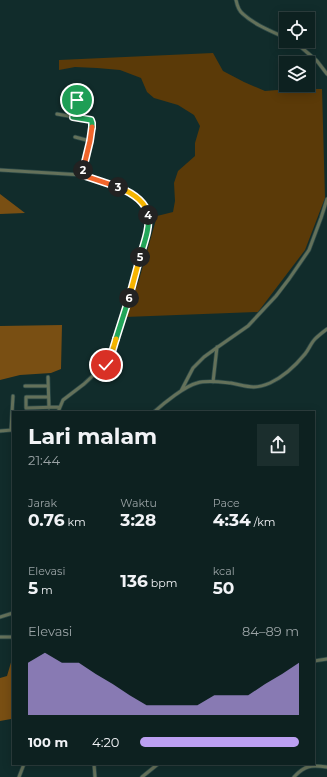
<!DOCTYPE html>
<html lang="id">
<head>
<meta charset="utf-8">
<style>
  :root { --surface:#0d2120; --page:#1b2e2d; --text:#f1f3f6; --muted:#9aa3a5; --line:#2d3e3e; --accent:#bca0f2 }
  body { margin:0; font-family:Montserrat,sans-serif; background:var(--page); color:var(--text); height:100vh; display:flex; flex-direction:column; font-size:15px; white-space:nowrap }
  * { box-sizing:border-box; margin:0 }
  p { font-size:13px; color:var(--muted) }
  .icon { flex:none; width:22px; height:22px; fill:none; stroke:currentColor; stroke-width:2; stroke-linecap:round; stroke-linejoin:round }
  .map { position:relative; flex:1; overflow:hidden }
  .panel { position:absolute; left:12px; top:411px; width:303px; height:354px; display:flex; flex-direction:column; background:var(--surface); border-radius:0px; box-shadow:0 2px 10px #0003,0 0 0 1px var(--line) }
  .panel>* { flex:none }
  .tools { position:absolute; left:279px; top:12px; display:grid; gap:8px }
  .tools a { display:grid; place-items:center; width:36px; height:36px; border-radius:0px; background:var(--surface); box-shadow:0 2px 10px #0003,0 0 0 1px var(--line); font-size:20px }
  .pin { position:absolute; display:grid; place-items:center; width:34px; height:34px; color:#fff; margin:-17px; border:2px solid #fff; border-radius:50%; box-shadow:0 1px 4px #0007 }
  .km { position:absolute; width:20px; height:20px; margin:-10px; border-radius:50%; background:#222; color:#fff; font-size:11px; line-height:20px; text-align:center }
  .round { display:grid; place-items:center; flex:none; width:42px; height:42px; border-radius:0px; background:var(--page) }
  .headline { display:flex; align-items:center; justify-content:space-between; height:68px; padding:0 16px }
  h1 { font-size:22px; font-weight:700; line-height:30px }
  .figures { display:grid; grid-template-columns:repeat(3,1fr); gap:6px; height:68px; padding:4px 16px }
  .figures div { display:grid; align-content:center }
  .figures b { font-size:17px; font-weight:700 }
  .figures small { font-size:11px; font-weight:400 }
  .figures p { font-size:11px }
  .chart { height:112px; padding:8px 16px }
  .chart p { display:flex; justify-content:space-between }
  .chart svg { width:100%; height:72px; margin-top:4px; fill:var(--accent); opacity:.7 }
  ul { padding:0 16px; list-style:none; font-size:13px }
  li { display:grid; grid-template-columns:64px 48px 1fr; align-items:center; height:30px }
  li i { height:10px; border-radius:5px; background:var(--accent) }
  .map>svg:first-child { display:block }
  .green { fill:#5b3a08 }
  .forest { fill:#794f13 }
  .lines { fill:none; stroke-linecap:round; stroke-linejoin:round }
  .minor-casing { stroke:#2c4947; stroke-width:4.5 }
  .minor { stroke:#64715a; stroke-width:3 }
  .split-1-casing { stroke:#fff; stroke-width:8 }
  .split-2-casing { stroke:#fff; stroke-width:8 }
  .split-3-casing { stroke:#fff; stroke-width:8 }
  .split-4-casing { stroke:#fff; stroke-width:8 }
  .split-5-casing { stroke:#fff; stroke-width:8 }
  .split-6-casing { stroke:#fff; stroke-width:8 }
  .split-7-casing { stroke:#fff; stroke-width:8 }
  .split-8-casing { stroke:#fff; stroke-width:8 }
  .split-1 { stroke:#22a559; stroke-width:5 }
  .split-2 { stroke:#f0652b; stroke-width:5 }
  .split-3 { stroke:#f0652b; stroke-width:5 }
  .split-4 { stroke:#f5b400; stroke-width:5 }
  .split-5 { stroke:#22a559; stroke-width:5 }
  .split-6 { stroke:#f5b400; stroke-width:5 }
  .split-7 { stroke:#22a559; stroke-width:5 }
  .split-8 { stroke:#f5b400; stroke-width:5 }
</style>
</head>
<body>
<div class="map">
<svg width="327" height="777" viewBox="0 0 327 777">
  <rect width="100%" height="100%" fill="#112c2b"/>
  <!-- green -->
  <path class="green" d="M213 53 223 71 244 82 265 91 290 89H322L325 198 305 250 258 312 125 317 139 280 157 216 173 212 175 201 174 183 178 171 195 156V143L200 126 194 115 178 105 154 98 147 92 141 78 120 70 97 68 75 67 59 70V60Z"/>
  <!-- forest -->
  <path class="forest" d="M0 194 25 213 0 214Z
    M62 325 61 369 51 373 20 375 0 380V326Z
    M12 659H13V722L11 719 0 721V678L7 676Z"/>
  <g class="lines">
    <!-- minor casing -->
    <g class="minor-casing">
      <path id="minor" d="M236 0C237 5 239 11 243 14 255 25 271 31 286 38
        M291 41 302 48 317 61 327 74
        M66 98 75 99 77 100 73 117
        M57 114 92 120V123C90 140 86 158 83 175
        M75 137 90 141
        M0 170 83 175 112 184 122 188 138 199 145 206 148 212 149 220 148 232 137 267 133 284 109 361 105 366 99 370 84 384 63 400 58 412
        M48 377 49 408
        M213 382 217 347
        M25 386H48
        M181 391 193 368 204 357 215 349 248 326 276 296 289 279 309 250 321 218 327 199
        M48 397H26V408L60 407
        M154 412C164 403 185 386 197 383 207 380 221 382 231 383 247 386 254 390 270 383 283 377 296 365 305 354 309 349 311 343 315 339 319 335 323 332 327 329
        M11 430 13 396
        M0 431 12 430
        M0 617 13 613
        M0 637H13
        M314 661 327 659
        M94 764 95 777
        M19 777 24 764
        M142 777 158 764
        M294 777C305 765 311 765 327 767"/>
    </g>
    <!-- minor -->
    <use href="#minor" class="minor"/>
  </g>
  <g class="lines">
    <!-- split-1 casing -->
    <g class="split-1-casing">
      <path id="split-1" d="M77 100 73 117 91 120 92 123V127"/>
    </g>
    <!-- split-2 casing -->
    <g class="split-2-casing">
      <path id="split-2" d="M83 170 90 141 92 127"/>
    </g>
    <!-- split-3 casing -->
    <g class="split-3-casing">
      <path id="split-3" d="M83 170 82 175 118 187"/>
    </g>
    <!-- split-4 casing -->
    <g class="split-4-casing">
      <path id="split-4" d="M118 187C130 192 146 201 148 215"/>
    </g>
    <!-- split-5 casing -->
    <g class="split-5-casing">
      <path id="split-5" d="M140 257C144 243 150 229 148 215"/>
    </g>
    <!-- split-6 casing -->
    <g class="split-6-casing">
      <path id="split-6" d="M129 298 140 257"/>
    </g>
    <!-- split-7 casing -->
    <g class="split-7-casing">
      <path id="split-7" d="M116 339 129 298"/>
    </g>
    <!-- split-8 casing -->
    <g class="split-8-casing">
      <path id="split-8" d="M106 365 110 359 116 339"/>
    </g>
    <!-- split-1 -->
    <use href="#split-1" class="split-1"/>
    <!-- split-2 -->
    <use href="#split-2" class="split-2"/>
    <!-- split-3 -->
    <use href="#split-3" class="split-3"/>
    <!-- split-4 -->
    <use href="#split-4" class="split-4"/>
    <!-- split-5 -->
    <use href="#split-5" class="split-5"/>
    <!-- split-6 -->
    <use href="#split-6" class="split-6"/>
    <!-- split-7 -->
    <use href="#split-7" class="split-7"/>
    <!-- split-8 -->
    <use href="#split-8" class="split-8"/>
  </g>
</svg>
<div class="tools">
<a><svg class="icon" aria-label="locate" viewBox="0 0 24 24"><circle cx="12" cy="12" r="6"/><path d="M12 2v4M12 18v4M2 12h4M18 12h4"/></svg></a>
<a><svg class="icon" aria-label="layers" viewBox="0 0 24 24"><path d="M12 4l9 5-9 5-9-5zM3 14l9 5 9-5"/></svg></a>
</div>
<div class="pin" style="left:77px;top:100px;background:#1e9e55"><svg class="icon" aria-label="arrive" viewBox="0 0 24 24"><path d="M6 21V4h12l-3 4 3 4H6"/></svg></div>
<div class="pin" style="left:106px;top:365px;background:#d93025"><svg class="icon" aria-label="check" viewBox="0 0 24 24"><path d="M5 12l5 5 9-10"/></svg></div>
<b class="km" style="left:83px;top:170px">2</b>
<b class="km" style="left:118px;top:187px">3</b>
<b class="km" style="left:148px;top:215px">4</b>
<b class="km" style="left:140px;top:257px">5</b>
<b class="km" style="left:129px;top:298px">6</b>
<section class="panel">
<div class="headline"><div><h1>Lari malam</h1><p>21:44</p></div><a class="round"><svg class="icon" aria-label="share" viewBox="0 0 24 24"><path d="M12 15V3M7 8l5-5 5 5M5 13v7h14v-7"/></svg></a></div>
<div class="figures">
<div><p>Jarak</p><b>0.76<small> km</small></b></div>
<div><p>Waktu</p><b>3:28</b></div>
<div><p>Pace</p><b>4:34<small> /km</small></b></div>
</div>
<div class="figures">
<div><p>Elevasi</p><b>5<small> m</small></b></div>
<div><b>136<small> bpm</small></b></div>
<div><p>kcal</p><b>50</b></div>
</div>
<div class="chart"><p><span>Elevasi</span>84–89 m</p>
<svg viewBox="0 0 160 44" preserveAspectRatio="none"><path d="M0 44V12L10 6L20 12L30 12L40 19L50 25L60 32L70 38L80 38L90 38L100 38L110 32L120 32L130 32L140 25L150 19L160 12V44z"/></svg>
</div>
<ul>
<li><b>100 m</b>4:20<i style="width:100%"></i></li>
</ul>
</section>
</div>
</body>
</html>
